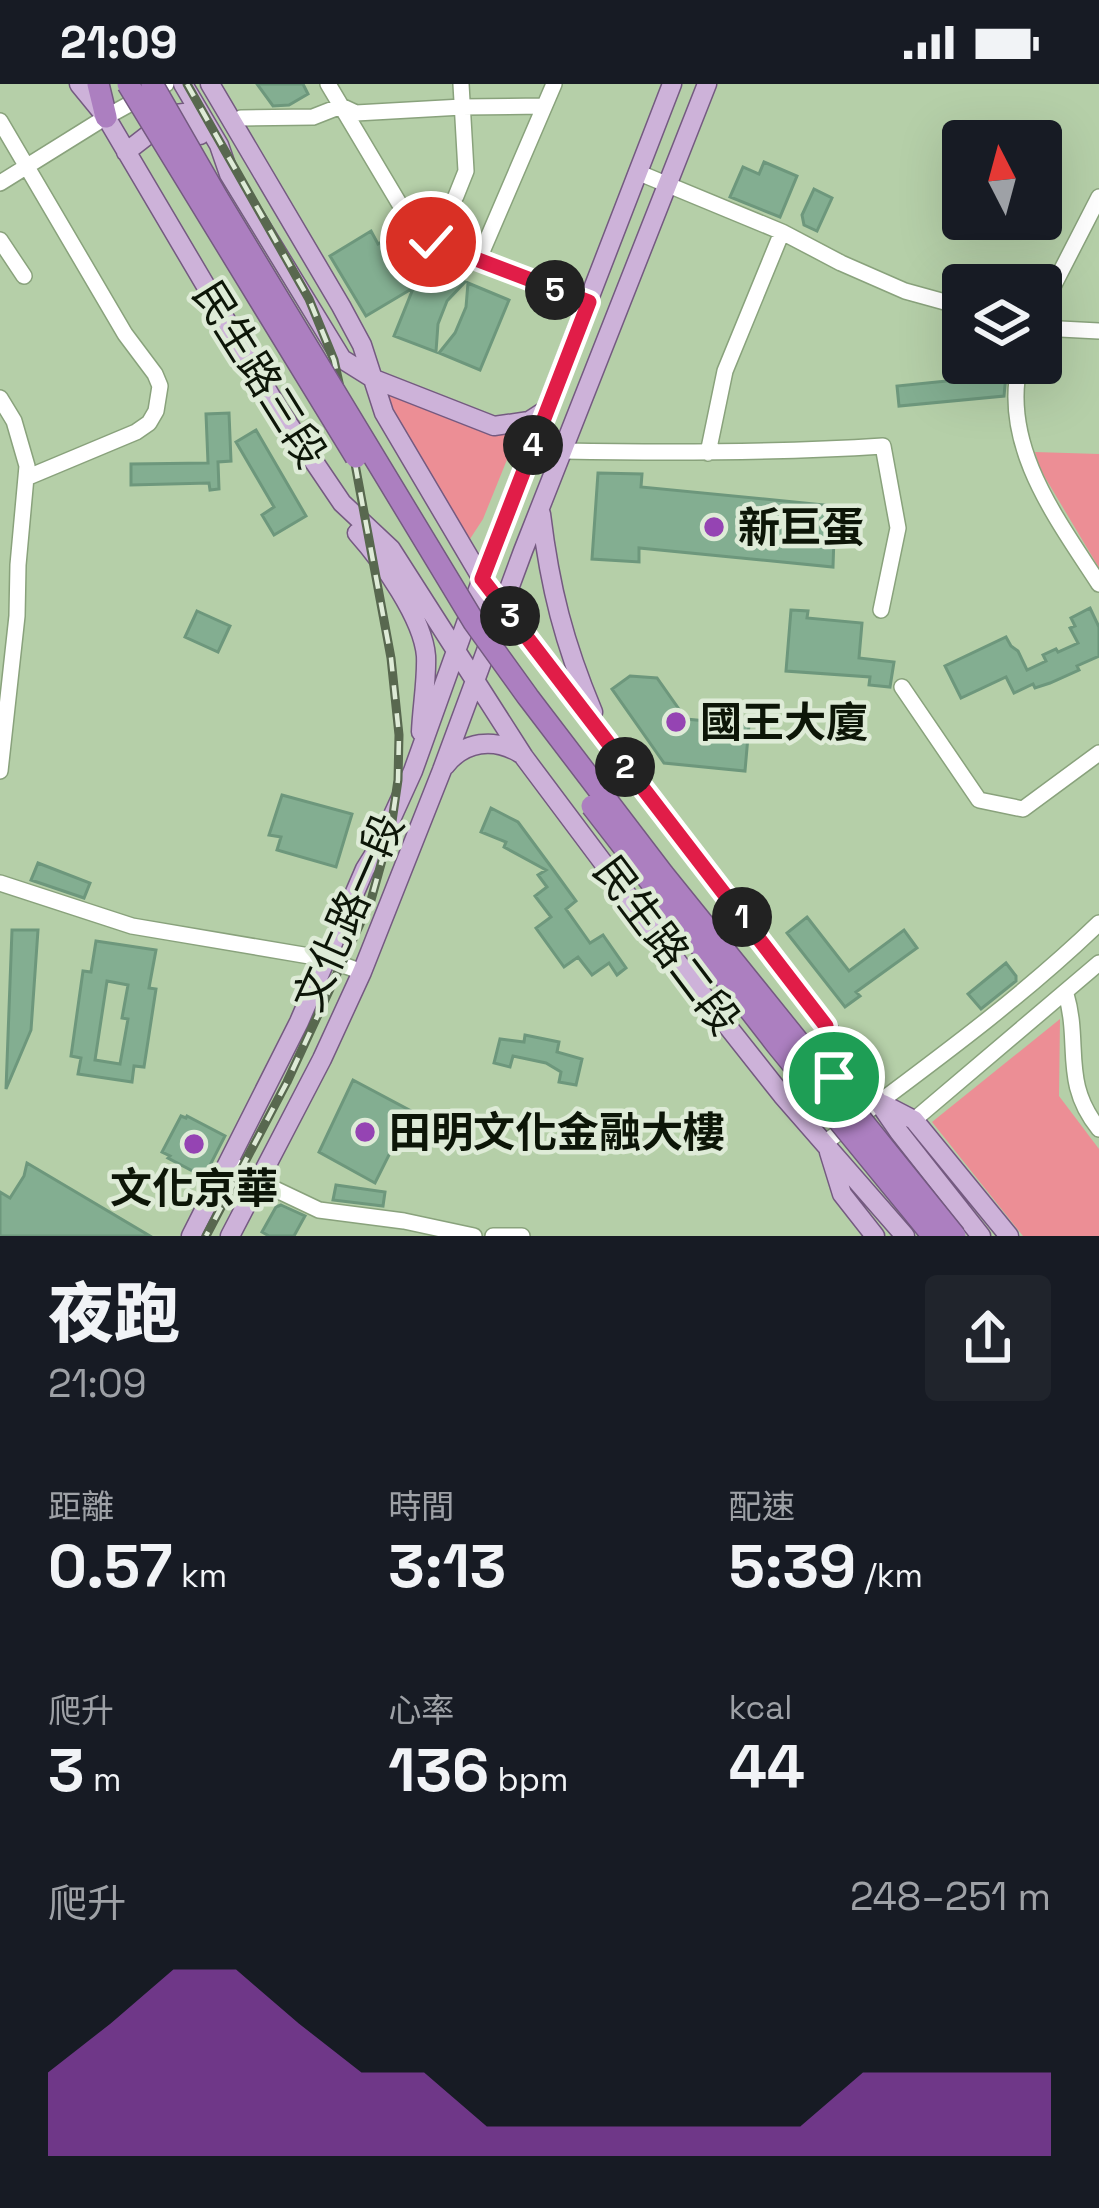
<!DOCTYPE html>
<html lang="zh-TW">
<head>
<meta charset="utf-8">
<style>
  :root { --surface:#171b24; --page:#20242c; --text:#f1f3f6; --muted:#9ea1a6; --accent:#9544b3 }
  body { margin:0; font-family:"Space Grotesk","Noto Sans TC",sans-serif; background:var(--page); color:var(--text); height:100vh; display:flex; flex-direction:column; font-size:45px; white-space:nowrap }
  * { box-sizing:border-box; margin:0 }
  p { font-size:39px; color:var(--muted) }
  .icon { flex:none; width:66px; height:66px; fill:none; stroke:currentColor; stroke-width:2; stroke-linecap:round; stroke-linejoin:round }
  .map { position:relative; height:1152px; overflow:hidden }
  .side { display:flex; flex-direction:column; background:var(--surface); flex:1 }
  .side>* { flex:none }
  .needle { width:78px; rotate:354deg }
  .tools { position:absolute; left:942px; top:36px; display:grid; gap:24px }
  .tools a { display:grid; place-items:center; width:120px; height:120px; border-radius:12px; background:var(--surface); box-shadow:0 12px 48px #0002; font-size:60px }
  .pin { position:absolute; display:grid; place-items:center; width:102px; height:102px; color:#fff; margin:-51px; border:6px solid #fff; border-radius:50%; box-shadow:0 3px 12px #0007 }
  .km { position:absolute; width:60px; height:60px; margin:-30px; border-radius:50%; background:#222; color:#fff; font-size:33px; line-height:60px; text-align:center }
  .round { display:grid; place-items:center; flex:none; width:126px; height:126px; border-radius:12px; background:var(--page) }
  .head { display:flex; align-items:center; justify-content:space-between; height:204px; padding:0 48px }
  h1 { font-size:66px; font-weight:800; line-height:90px }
  .figures { display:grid; grid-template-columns:repeat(3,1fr); gap:18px; height:204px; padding:12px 48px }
  .figures div { display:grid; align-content:center }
  .figures b { font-size:60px; font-weight:800 }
  .figures small { font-size:33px; font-weight:400 }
  .figures p { font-size:33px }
  .chart { height:336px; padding:24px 48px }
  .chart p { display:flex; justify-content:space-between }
  .chart svg { width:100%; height:216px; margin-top:12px; fill:var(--accent); opacity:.7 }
  .status { display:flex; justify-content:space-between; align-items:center; height:84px; padding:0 60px; background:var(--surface); direction:ltr }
  .status svg { height:33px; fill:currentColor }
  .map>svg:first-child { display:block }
  .green { fill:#ec8e95 }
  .building { fill:#83ae91; stroke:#6d977c; stroke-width:3; fill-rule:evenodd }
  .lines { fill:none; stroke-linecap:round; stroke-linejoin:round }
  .minor-casing { stroke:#89a27c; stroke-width:18 }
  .major-casing { stroke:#745a80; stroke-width:21 }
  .highway-casing { stroke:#745a80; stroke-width:24 }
  .minor { stroke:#fff; stroke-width:15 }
  .major { stroke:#cdb2d9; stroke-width:18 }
  .highway { stroke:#ac7fc0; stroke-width:21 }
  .rail-casing { stroke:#58684f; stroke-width:9 }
  .rail { stroke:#deebd7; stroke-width:4.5; stroke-dasharray:14; stroke-linecap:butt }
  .highway-bridge-casing { stroke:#745a80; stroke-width:24; stroke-linecap:butt }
  .highway-bridge { stroke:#ac7fc0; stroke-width:21 }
  .route-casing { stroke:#fff; stroke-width:24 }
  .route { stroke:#e11d48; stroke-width:15 }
  .poi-dot { fill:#9544b3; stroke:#deebd7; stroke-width:4.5 }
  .labels { text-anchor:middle; stroke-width:9; stroke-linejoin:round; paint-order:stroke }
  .street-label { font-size:42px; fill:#0d1608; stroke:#deebd7 }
  .poi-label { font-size:42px; font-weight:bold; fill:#0d1608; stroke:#deebd7; text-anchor:start }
</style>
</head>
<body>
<div class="status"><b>21:09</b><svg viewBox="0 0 49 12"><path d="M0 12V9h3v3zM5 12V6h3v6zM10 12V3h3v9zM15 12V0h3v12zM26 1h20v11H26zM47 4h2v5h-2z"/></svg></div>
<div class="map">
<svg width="1099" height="1152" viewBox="0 0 1099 1152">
  <rect width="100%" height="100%" fill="#b5cfa8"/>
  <!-- green -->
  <path class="green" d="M374 295 494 342 515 356 483 435 468 458Z
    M1035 368 1099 370V484L1040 385Z
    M1060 935 1059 1012 1099 1065V1152H1023L932 1038Z"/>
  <!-- building -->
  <path class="building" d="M257 0H303L308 10 289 21 273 22Z
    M764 78 797 92 780 133 730 113 743 83 759 90Z
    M814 105 832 114 817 147 804 141 802 131Z
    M371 147 378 160 385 156 413 204 366 232 330 172Z
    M423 180 465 198 447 217 438 240 436 268 394 252Z
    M468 199 509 216 480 286 439 269 455 249 466 223Z
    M1006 291 1004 312 899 322 897 302Z
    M229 329 231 377 218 378 219 405 210 406 209 399 131 401V380L208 379 206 330Z
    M256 346 306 432 274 451 262 431 274 423 236 358Z
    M598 389 642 390 641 403 835 422 833 483 639 464V478L592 475Z
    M1090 524 1099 543V572L1077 582 1079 586 1050 599 1035 604 1033 600 1014 609 1006 593 961 614 945 582 1006 553 1011 562 1018 567 1027 586 1046 577 1043 571 1056 565 1058 568 1078 559 1070 544 1075 542 1071 534Z
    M791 526 808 527 807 534 862 539 859 574 894 578 890 603 869 601 870 593 786 587Z
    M197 527 230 542 218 568 185 553Z
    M630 592 657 594 686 635 749 641 745 687 664 679 612 605Z
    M282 711 352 730 336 783 277 766 281 753 269 751Z
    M491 724 518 738 552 784 576 817 566 825 590 859 603 851 626 884 617 891 609 879 592 891 578 873 564 883 536 844 551 833 535 812 547 803 538 791 546 786 504 763 506 758 481 748Z
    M38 779 90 799 84 814 31 796Z
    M807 833 849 887 904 846 917 864 856 908 860 912 845 923 787 849Z
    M12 846H38L31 946 6 1005Z
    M96 857 156 866 149 904 156 905 144 983 134 982 132 998 78 990 81 974 71 972 83 887 91 888ZM107 897 128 901 122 934 128 935 120 980 95 976Z
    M1006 879 1016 892V897L981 925 968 910Z
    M525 951 559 958 557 968 582 975 576 1001 559 998 561 988 546 979 513 972 510 983 494 979 500 955 524 958Z
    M353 996 411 1027 375 1099 319 1068Z
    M181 1032 186 1034 187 1032 225 1052 204 1093 168 1074 170 1072 162 1068Z
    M27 1079 150 1152H0V1108L10 1114 24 1092Z
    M336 1101 385 1108 383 1122 333 1116Z
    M281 1121 305 1132 294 1152H269L262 1148 276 1123Z"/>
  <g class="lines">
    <!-- minor casing -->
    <g class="minor-casing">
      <path id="minor" d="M328 0 415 146 431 158 589 218
        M0 37 125 250 155 290 160 302 156 327 149 339 136 348 26 394
        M232 39 241 34 313 33 341 22 356 29 462 23 544 22
        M637 88 782 148 841 179 905 207 963 223
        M0 99 106 33 166 0
        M0 156 24 192
        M431 158 456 112 466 87 461 0
        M478 177 554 0
        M1041 226 1099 113
        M1041 244 1099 247
        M1020 279C1000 361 1057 435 1099 500
        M0 314 14 337 27 382 18 481 17 532 0 687
        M564 367C671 369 776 369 883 362L898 444 881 526
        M708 369 725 287 782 148
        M902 603 979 716 1023 725 1099 669
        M0 799 132 842 327 875 362 888
        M1066 910C1081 961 1061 998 1099 1045
        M914 1036 1099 879
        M826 1058C919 988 1015 920 1099 839
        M229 1078 260 1098 319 1126 404 1137 474 1152
        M493 1152H522"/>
    </g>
    <!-- major casing -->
    <g class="major-casing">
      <path id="major" d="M79 0 106 33 279 326 342 419 391 465 524 673 691 896 782 1011 905 1152
        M183 0 219 61 229 90 342 275 374 295 494 342 529 337 546 326
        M210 0 341 222 362 261 384 329 482 495 826 942 899 1048 981 1152
        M126 68 175 30 184 29 200 51
        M541 430C550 504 564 559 593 628
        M357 449C382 477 423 534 426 572 427 596 422 623 421 648
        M445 682C464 657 494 653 521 670
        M883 1020 914 1036 1009 1152
        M829 1068 842 1110 875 1152
        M191 1152 299 938 365 785 378 764 413 687 494 461 672 0
        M230 1152 322 975 362 888 442 686 523 467 707 0"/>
    </g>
    <!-- highway casing -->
    <g class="highway-casing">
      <path id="highway" d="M98 0 106 33"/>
    </g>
    <!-- minor -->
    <use href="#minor" class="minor"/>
    <!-- major -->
    <use href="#major" class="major"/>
    <!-- highway -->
    <use href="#highway" class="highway"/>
    <!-- rail casing -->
    <g class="rail-casing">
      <path id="rail" d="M187 0 309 215 334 276 345 326 391 574 399 651 398 696 391 744 371 816 287 998 206 1152"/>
    </g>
    <!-- rail -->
    <use href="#rail" class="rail"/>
    <!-- highway-bridge casing -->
    <g class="highway-bridge-casing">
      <path id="highway-bridge" d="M128 0 356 373
        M152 0 218 115 474 538 528 613 663 790 955 1152
        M592 722 777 961 933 1152"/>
    </g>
    <!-- highway-bridge -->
    <use href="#highway-bridge" class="highway-bridge"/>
  </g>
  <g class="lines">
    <!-- route casing -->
    <g class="route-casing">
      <path id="route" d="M431 158 589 218 482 495 826 942 834 993"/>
    </g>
    <!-- route -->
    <use href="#route" class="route"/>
  </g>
  <!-- markers -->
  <g class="poi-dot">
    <circle cx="714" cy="443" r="12"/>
    <circle cx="676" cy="638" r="12"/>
    <circle cx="365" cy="1048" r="12"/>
    <circle cx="194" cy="1060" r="12"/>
  </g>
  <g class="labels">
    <!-- street labels -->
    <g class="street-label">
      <text transform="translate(260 290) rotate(58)" y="15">民生路三段</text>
      <text transform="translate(348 828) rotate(-66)" y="15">文化路一段</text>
      <text transform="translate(667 861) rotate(53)" y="15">民生路二段</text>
    </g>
    <!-- poi labels -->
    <g class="poi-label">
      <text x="738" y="458">新巨蛋</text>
      <text x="700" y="653">國王大廈</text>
      <text x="389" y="1063">田明文化金融大樓</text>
      <text x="194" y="1119" text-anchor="middle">文化京華</text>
    </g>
  </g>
</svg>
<div class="tools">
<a><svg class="needle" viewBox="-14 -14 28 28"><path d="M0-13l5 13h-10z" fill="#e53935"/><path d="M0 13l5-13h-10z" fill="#9ea1a6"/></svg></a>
<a><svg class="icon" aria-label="layers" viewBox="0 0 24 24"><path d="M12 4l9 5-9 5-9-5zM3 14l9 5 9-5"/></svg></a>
</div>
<div class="pin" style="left:834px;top:993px;background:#1e9e55"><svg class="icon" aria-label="arrive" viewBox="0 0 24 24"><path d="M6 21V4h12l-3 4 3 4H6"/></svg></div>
<div class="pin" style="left:431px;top:158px;background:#d93025"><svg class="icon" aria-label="check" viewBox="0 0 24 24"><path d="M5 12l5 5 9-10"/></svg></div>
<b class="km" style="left:742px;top:833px">1</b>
<b class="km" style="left:625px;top:683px">2</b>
<b class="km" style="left:510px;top:532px">3</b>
<b class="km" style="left:533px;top:361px">4</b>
<b class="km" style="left:555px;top:206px">5</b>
</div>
<section class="side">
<div class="head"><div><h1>夜跑</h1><p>21:09</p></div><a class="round"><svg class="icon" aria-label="share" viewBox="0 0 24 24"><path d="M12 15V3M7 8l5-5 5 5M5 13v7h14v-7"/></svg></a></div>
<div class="figures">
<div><p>距離</p><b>0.57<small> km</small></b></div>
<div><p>時間</p><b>3:13</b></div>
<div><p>配速</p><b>5:39<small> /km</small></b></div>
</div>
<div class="figures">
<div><p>爬升</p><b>3<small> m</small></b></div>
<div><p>心率</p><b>136<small> bpm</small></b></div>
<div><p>kcal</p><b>44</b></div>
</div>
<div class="chart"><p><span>爬升</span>248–251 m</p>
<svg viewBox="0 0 160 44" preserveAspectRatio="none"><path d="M0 44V27L10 17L20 6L30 6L40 17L50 27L60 27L70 38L80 38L90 38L100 38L110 38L120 38L130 27L140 27L150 27L160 27V44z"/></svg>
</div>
</section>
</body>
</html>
